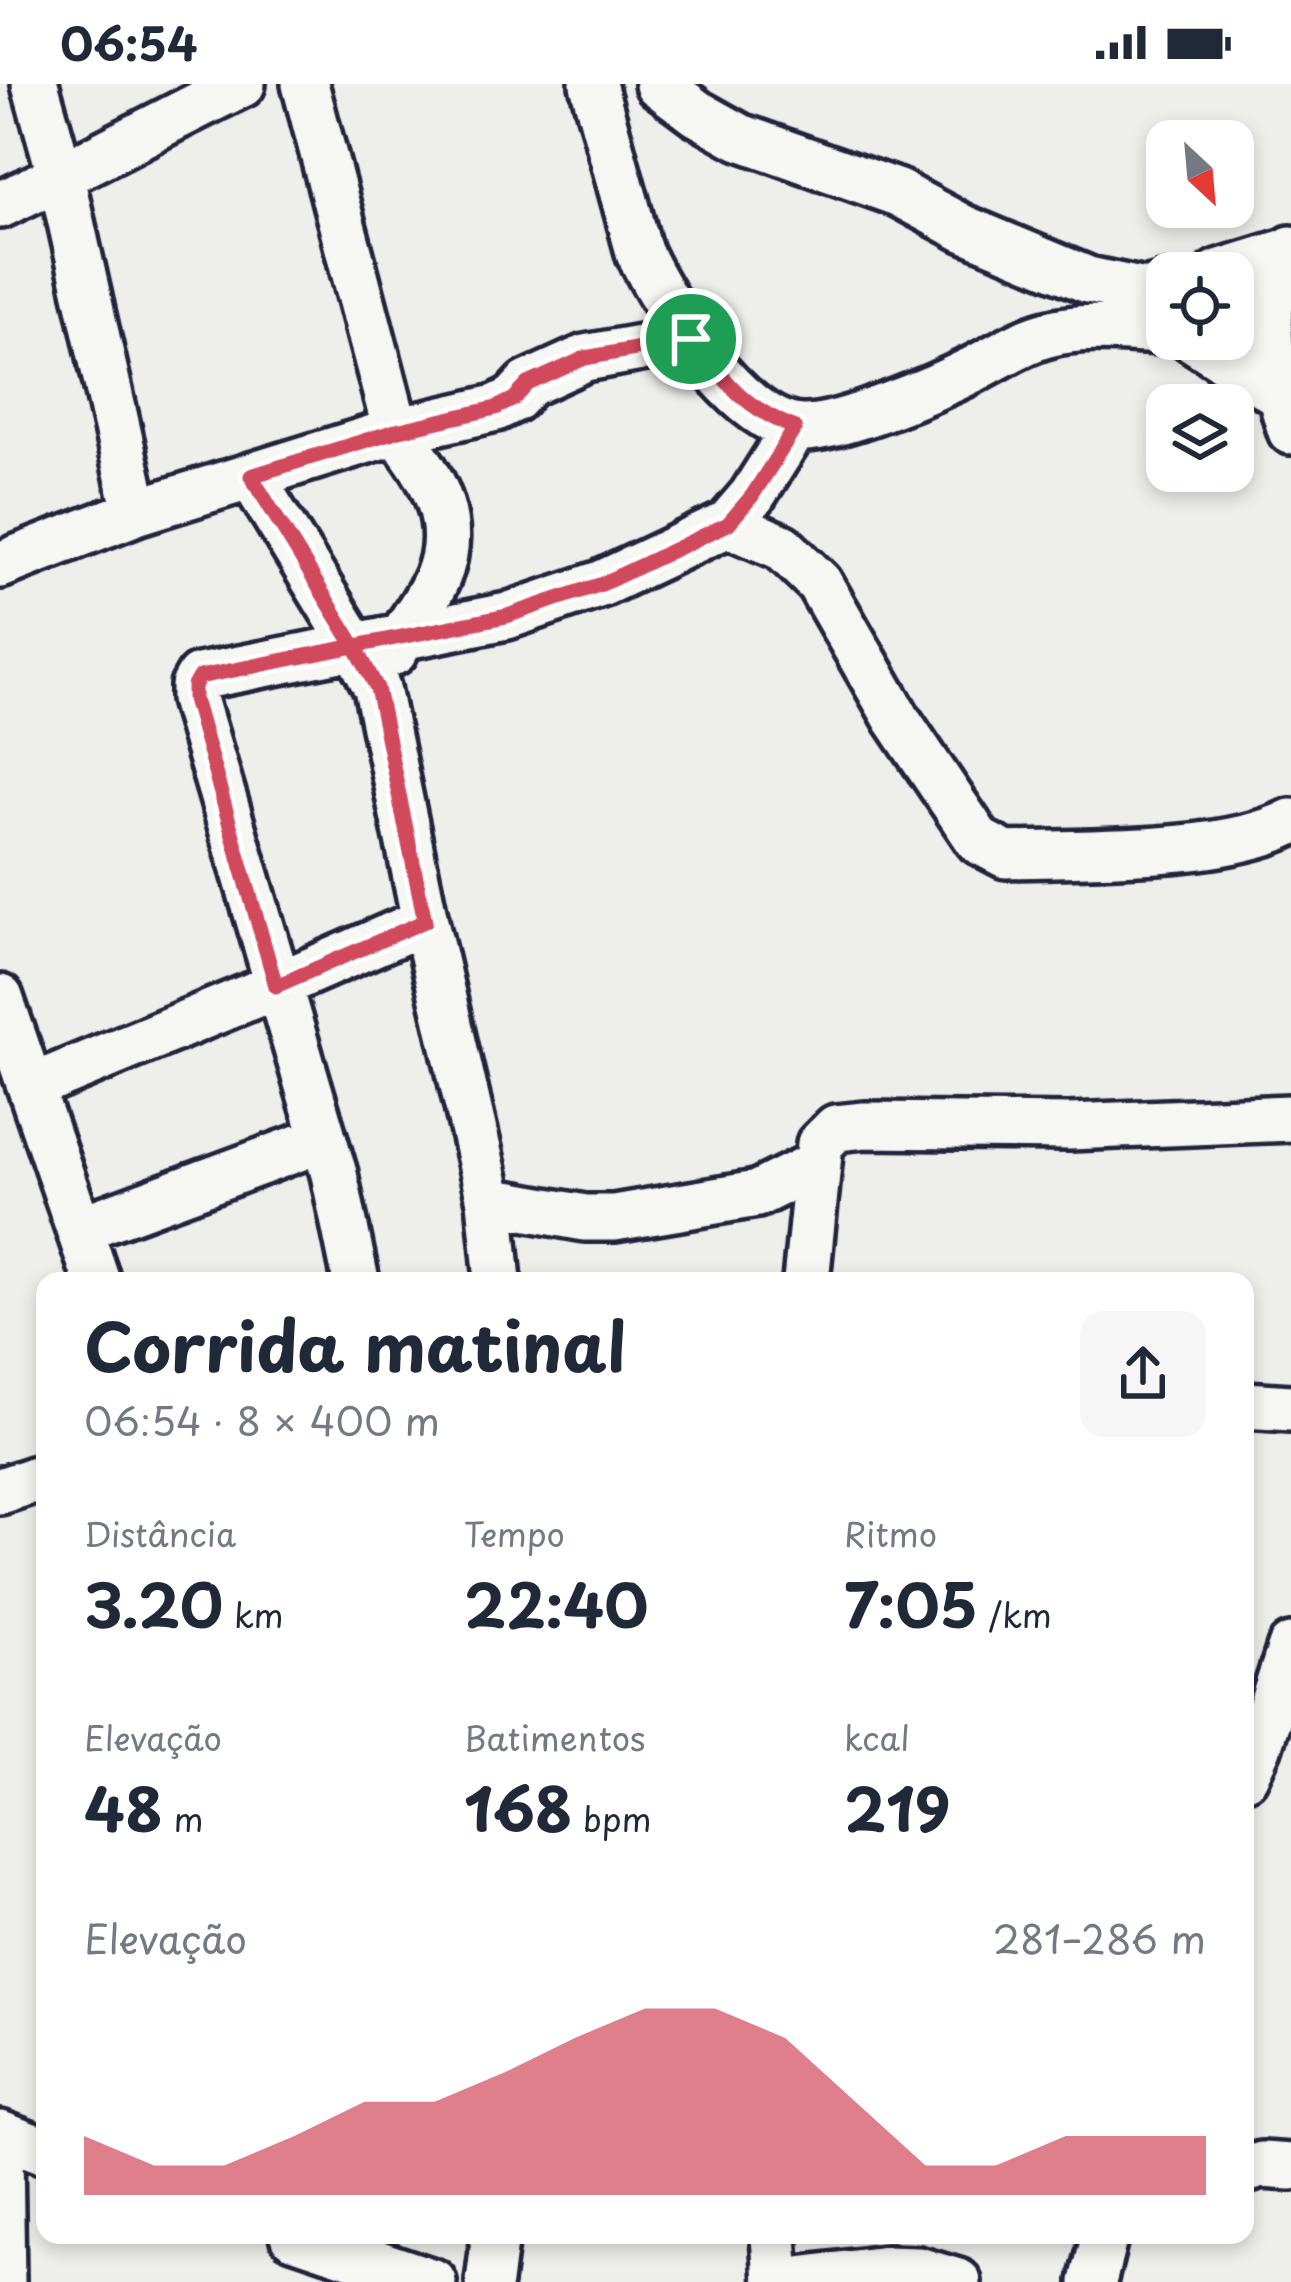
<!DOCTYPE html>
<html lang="pt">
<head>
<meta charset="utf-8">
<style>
  :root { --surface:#fff; --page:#f6f6f7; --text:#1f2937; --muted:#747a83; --accent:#d1495b }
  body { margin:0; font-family:"Playpen Sans",sans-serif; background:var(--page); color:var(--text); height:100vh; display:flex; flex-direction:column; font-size:45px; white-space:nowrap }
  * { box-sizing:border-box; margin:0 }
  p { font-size:39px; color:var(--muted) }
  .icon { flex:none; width:66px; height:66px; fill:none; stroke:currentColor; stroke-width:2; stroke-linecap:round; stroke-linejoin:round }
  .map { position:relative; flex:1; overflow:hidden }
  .details { position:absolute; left:36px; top:1188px; width:1218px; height:972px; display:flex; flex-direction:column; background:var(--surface); border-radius:24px; box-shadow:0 6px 18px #0003 }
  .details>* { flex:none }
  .needle { width:78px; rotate:154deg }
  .controls { position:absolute; left:1146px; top:36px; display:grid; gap:24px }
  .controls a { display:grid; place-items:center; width:108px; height:108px; border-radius:24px; background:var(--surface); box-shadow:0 6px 18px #0003; font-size:60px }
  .pin { position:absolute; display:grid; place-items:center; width:102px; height:102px; color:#fff; margin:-51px; border:6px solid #fff; border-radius:50%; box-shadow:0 3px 12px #0007 }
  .round { display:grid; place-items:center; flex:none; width:126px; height:126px; border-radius:24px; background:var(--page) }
  .head { display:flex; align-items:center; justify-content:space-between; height:204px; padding:0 48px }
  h1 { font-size:66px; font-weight:700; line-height:90px }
  .stats { display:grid; grid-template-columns:repeat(3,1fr); gap:18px; height:204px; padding:12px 48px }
  .stats div { display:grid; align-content:center }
  .stats b { font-size:60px; font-weight:700 }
  .stats small { font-size:33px; font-weight:400 }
  .stats p { font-size:33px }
  .chart { height:336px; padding:24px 48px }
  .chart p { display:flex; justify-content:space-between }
  .chart svg { width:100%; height:216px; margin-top:12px; fill:var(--accent); opacity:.7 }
  .status { display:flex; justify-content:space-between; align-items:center; height:84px; padding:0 60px; background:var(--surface); direction:ltr }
  .status svg { height:33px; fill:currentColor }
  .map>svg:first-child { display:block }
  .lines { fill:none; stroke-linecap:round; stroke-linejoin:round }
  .minor-casing { stroke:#22223b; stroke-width:54 }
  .minor { stroke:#f6f6f2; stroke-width:45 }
  .route-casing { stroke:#fff; stroke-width:24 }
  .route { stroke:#d1495b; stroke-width:15 }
</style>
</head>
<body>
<div class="status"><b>06:54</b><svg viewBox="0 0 49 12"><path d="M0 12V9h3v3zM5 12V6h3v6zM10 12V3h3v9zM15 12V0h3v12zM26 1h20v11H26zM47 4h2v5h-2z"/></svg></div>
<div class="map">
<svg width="1291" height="2198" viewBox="0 0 1291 2198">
  <rect width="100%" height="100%" fill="#eeeeeb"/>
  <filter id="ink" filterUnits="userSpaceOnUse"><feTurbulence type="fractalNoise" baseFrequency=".00833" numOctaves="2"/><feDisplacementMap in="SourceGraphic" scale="24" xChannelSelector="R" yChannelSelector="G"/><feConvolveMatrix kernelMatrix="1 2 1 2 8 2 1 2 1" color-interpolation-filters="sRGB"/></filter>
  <g filter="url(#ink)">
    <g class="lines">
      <!-- minor casing -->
      <g class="minor-casing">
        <path id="minor" d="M35 0 61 93 136 428
          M305 0 396 347C431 389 461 438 437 494 426 520 406 543 394 568
          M593 0 639 168C663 220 738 341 801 344 838 346 938 303 974 285 998 273 1021 257 1048 250 1085 240 1129 246 1167 247
          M658 0 697 29 740 53 898 109 963 144 1088 196 1145 208 1167 202
          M0 121C82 83 161 39 242 0
          M1291 165C1253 223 1272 286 1291 347
          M1218 189 1289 167
          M1193 255 1279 310
          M251 392 356 564 377 604 425 837 490 1117 498 1197
          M728 440 782 463 819 499 897 635 979 757 1006 771C1085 768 1222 773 1291 738
          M0 481 136 428 396 347 496 324 514 315 528 300 585 274 691 255
          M0 914 97 1197
          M32 1003 276 902 425 837
          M490 1117 585 1134H614L757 1110 817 1080
          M79 1145 323 1055
          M356 1197 334 1090 194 615V602L199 593 507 532 601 500 728 440 752 412 795 344
          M806 1197 820 1060 836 1044 865 1041 1069 1043 1291 1034
          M1245 1321 1291 1324
          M0 1407 45 1392
          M1245 1692 1258 1664 1291 1563
          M0 2050 45 2067
          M0 2066 2 2198
          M1245 2086 1262 2081 1291 2083
          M293 2151 433 2198
          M774 2151 777 2198
          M489 2198 495 2151
          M783 2198 886 2185 918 2186 958 2198
          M1093 2198 1105 2151"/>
      </g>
      <!-- minor -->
      <use href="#minor" class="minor"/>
    </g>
  </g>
  <g class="lines" filter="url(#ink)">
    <!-- route casing -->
    <g class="route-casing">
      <path id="route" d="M691 255 585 274 528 300 514 315 496 324 396 347 251 392 356 564 377 604 425 837 276 902 194 615V602L199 593 507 532 602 500 728 440 752 412 795 344C740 321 728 299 691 255"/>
    </g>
    <!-- route -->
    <use href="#route" class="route"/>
  </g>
</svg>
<div class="controls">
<a><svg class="needle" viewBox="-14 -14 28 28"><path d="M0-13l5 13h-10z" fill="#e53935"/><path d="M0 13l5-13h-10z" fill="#747a83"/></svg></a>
<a><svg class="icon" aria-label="locate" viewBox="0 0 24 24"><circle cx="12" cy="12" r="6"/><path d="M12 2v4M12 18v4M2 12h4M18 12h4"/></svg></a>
<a><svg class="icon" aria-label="layers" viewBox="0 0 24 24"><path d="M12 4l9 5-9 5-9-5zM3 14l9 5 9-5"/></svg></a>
</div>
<div class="pin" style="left:691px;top:255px;background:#1e9e55"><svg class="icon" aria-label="arrive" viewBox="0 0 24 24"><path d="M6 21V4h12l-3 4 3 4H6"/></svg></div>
<section class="details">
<div class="head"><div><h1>Corrida matinal</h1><p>06:54 · 8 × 400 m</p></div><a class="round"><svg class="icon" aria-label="share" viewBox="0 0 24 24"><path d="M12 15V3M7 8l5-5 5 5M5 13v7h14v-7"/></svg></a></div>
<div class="stats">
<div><p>Distância</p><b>3.20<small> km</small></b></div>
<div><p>Tempo</p><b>22:40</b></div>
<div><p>Ritmo</p><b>7:05<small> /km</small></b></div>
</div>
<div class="stats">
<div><p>Elevação</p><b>48<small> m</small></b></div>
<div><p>Batimentos</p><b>168<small> bpm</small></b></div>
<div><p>kcal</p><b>219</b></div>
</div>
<div class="chart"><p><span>Elevação</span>281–286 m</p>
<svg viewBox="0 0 160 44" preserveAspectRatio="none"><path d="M0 44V32L10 38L20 38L30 32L40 25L50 25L60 19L70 12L80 6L90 6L100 12L110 25L120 38L130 38L140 32L150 32L160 32V44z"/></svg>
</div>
</section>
</div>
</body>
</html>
